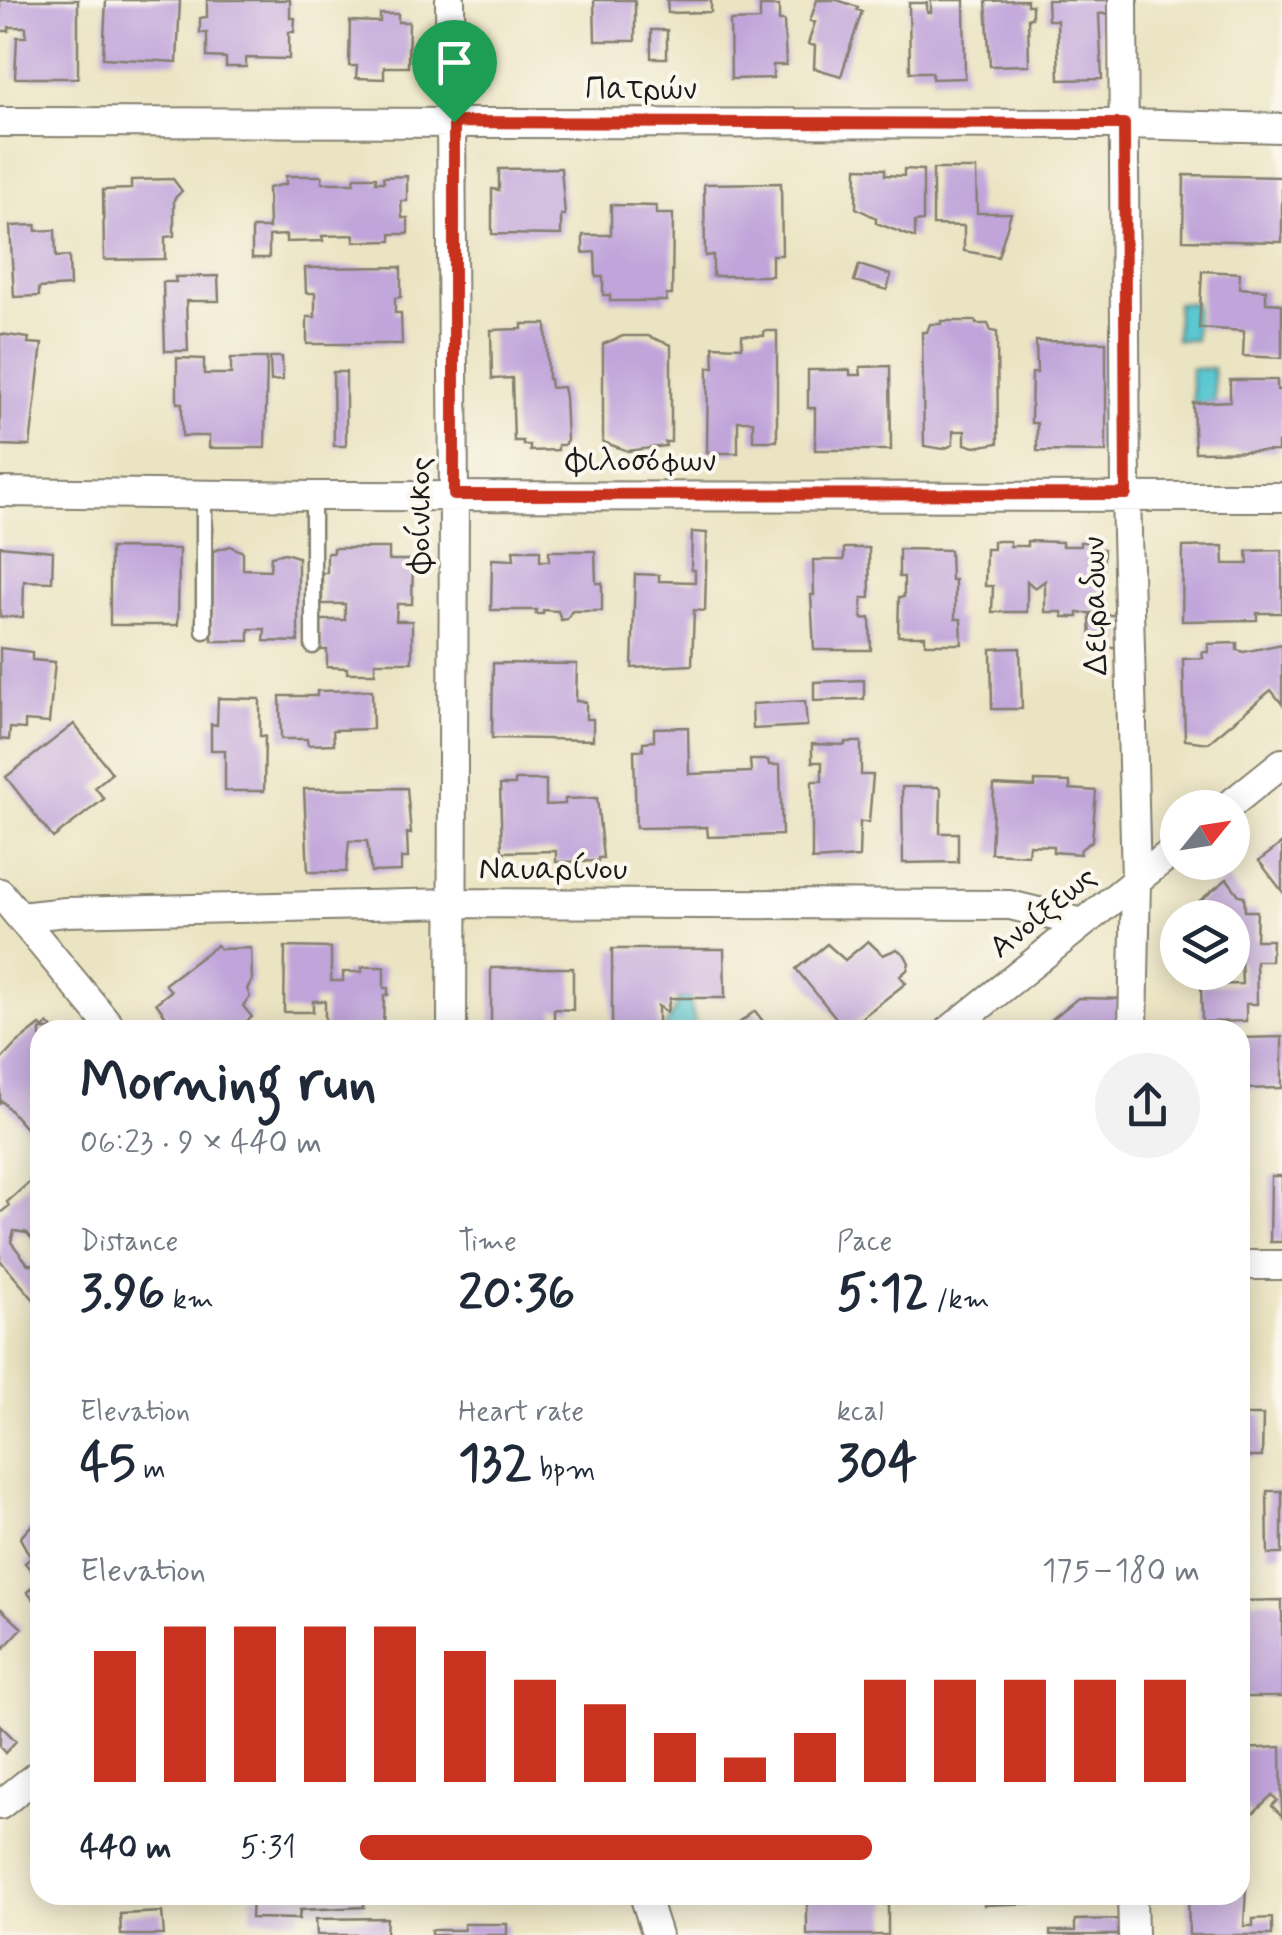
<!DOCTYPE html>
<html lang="en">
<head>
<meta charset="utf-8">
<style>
  :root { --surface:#fff; --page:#f2f2f3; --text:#1f2937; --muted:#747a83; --accent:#c8321e }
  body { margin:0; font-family:Mynerve,sans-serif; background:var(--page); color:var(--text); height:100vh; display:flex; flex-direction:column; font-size:38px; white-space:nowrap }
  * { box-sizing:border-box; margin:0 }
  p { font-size:32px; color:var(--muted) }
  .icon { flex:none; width:55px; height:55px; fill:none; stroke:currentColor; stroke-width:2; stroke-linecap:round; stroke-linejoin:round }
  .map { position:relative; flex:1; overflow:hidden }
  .details { position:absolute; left:30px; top:1020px; width:1220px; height:885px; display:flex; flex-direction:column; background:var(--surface); border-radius:30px; box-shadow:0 5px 25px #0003 }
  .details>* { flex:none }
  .needle { width:65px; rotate:60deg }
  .buttons { position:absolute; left:1160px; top:790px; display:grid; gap:20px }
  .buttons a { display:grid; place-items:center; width:90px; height:90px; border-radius:50%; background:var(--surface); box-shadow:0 5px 25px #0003; font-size:50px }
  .pin { position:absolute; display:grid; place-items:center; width:85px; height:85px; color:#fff; margin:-102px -42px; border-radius:50% 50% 50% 0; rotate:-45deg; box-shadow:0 0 10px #0007 }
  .pin .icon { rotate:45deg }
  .round { display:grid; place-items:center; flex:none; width:105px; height:105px; border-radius:52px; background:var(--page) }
  .overview { display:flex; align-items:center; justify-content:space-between; height:170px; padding:0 50px }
  h1 { font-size:55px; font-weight:700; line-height:75px }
  .metrics { display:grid; grid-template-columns:repeat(3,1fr); gap:15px; height:170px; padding:10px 50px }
  .metrics div { display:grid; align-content:center }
  .metrics b { font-size:50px; font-weight:700 }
  .metrics small { font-size:28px; font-weight:400 }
  .metrics p { font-size:28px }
  .chart { height:280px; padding:20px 50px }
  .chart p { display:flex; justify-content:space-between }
  .chart svg { width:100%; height:180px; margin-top:10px; stroke:var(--accent); stroke-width:6 }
  ul { padding:0 50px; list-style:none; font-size:32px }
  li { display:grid; grid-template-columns:160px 120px 1fr; align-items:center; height:75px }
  li i { height:25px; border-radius:12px; background:var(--accent) }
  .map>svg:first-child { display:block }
  .water { fill:#5bc8d1; stroke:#3c7276; stroke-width:2.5 }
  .building { fill:#c0a4da }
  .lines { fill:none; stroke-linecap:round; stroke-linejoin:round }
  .service-casing { stroke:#848070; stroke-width:19 }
  .minor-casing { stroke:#848070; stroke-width:32 }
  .service { stroke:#fff; stroke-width:14 }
  .minor { stroke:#fff; stroke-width:28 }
  .route-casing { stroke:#fff; stroke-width:20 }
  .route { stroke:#c8321e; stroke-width:12 }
  .labels { text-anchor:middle; stroke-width:8; stroke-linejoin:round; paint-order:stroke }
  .street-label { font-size:32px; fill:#1c1c1c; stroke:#fbf7ec }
</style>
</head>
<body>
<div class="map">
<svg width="1282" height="1935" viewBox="0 0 1282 1935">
  <rect width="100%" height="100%" fill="#fbf7ec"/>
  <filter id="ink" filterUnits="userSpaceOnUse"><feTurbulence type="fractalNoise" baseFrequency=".01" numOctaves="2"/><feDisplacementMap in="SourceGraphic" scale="20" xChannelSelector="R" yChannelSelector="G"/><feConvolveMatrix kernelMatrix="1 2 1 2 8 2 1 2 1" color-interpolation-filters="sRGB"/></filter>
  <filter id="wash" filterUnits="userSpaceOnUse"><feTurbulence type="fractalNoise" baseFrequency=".0048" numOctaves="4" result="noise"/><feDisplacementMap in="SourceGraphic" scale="40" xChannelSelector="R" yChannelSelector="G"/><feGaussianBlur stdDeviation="2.25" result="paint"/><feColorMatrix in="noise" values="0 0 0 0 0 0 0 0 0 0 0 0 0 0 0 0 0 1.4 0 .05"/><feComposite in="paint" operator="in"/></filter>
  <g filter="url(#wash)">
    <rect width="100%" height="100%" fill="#ebe4c3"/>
    <!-- water -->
    <path class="water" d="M1177 303H1195V340H1176Z
      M1213 368 1215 402 1193 403 1191 369Z
      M678 998H689L696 1025 692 1030H663L677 1006Z"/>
    <g id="blocks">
      <!-- building -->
      <path class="building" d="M0 0H78V78H15L17 37H26V27H9V31H0Z
        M106 0H180L177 62 103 58Z
        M207 0H290V18H295L294 32H289V59L246 58V67H226V58L207 57V33H200V18L207 17Z
        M594 0H635V41H595Z
        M667 0H711V12L668 13Z
        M817 0H837L858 7 857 10 862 11 841 76 814 68 815 46 808 44 815 22 810 21Z
        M931 0H964L965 78 932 79V72H910L909 3H927V12H931Z
        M1027 0V5H1032V18H1028L1029 65 990 66 986 1Z
        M1047 0H1116L1117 13 1099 14 1102 79 1059 80 1057 20H1048Z
        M760 6H779V21H784L786 65H773V78L731 79 730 21 760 20Z
        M380 14H398V22H409L408 67H384V79L356 78 357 66H349L350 21 380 22Z
        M651 30H667V58H651Z
        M561 168 565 215H561V235L492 234V189L499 190V169Z
        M857 168 885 169V175L904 176V169L923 170V221L915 222V238L876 223V218L856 208Z
        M933 169H976L977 213H1011L998 257 964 251V226L933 225Z
        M1184 175 1282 177V242L1183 240Z
        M286 176H322V183H354L355 177H376V182H384L383 177 407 176V201H401L402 218H408V234H391V241L354 242V235L322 236 323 241 286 242V235L269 236V258H252V228H269L268 188 286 184Z
        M173 179 182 191 174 199V236L165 237V259L104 260 103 190 131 189V180Z
        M781 183 782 255H772V276H713V255L705 256 704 184Z
        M611 205 656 206V214H673L672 295H666L667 301H610V295H603V277H596L595 252 583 253V235H611Z
        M36 225V231L55 230 56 257 69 256 70 286 39 288V296L14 297 10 226Z
        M859 265 891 275 887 290 854 281Z
        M401 267V297L395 298V313H401L402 344H307V317H315V293H306L305 268Z
        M1202 271 1240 273 1239 288 1266 290V303L1282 304V358L1243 356 1244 331 1199 328Z
        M218 276 219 301H186L188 351H165L163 282H176L175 277Z
        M941 321H976V324H988L991 331 997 332 998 443 975 447 965 444V431H953V445L943 449 924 446 922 332H927L930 324H941Z
        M522 324H546L548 379H550L551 388 563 387 565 397 567 440 564 445H558V450L530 451V445H523V441H514L512 378 492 379 491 330 522 329Z
        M764 331H777V441H753V421H738V453H707L708 367H714L713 346 742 347V335L764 336Z
        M0 334 29 338 28 343 42 344 30 446 0 445Z
        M623 336H648L671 345V442H665L666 446 628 451 603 442V344Z
        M1036 341 1106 342V452L1037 451V423H1031L1032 373H1037Z
        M270 357H282L283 380 271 381Z
        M177 358 204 359V374H231V358H267L265 448H209V436H182V403H177Z
        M890 366 891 450H815V408H808V370H850V375H861L860 367Z
        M333 372H346V446H334Z
        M1230 380H1277V390H1282V443H1278V451L1195 452 1193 403 1230 401Z
        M692 532 707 533 705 611 694 610 692 665 632 668 635 574 659 575V581L695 582V570H691Z
        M993 541H1010V546H1027V541L1062 542V546H1080V542H1097V549H1104L1103 580H1099L1103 606H1095V613H1078V617H1063L1062 612H1045V581L1035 588 1027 581V612H992L993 586H985L986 549H993Z
        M0 546 53 551 52 582 24 581 23 617H0Z
        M230 546 243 552V569L270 570 271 556 285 553 298 557V642L264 641 265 629H249V641H212L213 551Z
        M1223 546 1224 564H1248L1247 551 1282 550V613H1257V620L1182 621 1183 547Z
        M110 548 179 549 178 625H110Z
        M333 548H389V560H413L412 604H397L396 621H412V662H375V673H347V668L327 667V650H321V620H345V604H322V573H327V553H333Z
        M844 548H869L870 598H862V619L870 618 871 650H814L811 595H814L813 560H844Z
        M899 549 950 550 951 580H955V619H961L962 644H925V636H898L899 597H904V577H899Z
        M513 550H540V561H549V551H595L596 583H602V611H572L567 619 561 620 558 611 543 610V614H536L537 610H491L492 559 514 560Z
        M1090 615H1121V647H1091Z
        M1237 643V650L1244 652 1282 644V704L1271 690 1208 743 1185 740 1183 659 1203 658 1202 652H1208V644Z
        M0 648 32 652V660L55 662 49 723 25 721V729L10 728 9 740 0 739Z
        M1020 648 1022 709H992L991 649Z
        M493 663 577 664 576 701 586 702V719H593V740L492 738Z
        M864 680V699L814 701V682Z
        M372 690 373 729 333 730 334 744 308 745 307 739H281L280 696H317V691Z
        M218 698 260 699V736H265L264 791H225V750H211V724L217 725Z
        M805 701 807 726 753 729 752 704Z
        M74 724 112 773 95 787 104 799 53 838 6 777Z
        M688 727 689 774 751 772 750 760H768L769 765H780L782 835 708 837 707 827 636 828 634 750H643V742L654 741V728Z
        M845 742H861V775H873L869 822H860L859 857 812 860V781H822V762H812V744L845 745Z
        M515 780H546V805L565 804V799L597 798 603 858H598V861L556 862V851L502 852 500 785H515Z
        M1035 781 1070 782V789L1096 791 1092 841 1081 849 1080 854 1053 852V846L1029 845 1028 855 991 853 994 785 1035 787Z
        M902 787H938L941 791 940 833H958V862L903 863Z
        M407 788 411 834 407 833 408 858H401V871L371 872 367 841H349L346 872H308L304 789Z
        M1282 843V891L1259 861Z
        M1227 879 1239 895 1244 896 1245 911H1257L1256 940H1272L1271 961H1256L1257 1004H1246V1021L1202 1022 1201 985 1242 984 1241 961H1232V918L1182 915Z
        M868 941 883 955 897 949 905 955 909 963 907 970 900 976 906 983 846 1030 796 969 827 944 845 960Z
        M217 945 220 949 251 948 252 981 247 989 250 997 243 1006 252 1017 235 1030H176L156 1003 171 991 165 984Z
        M285 947 331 948V981H343V972H362V967H384V988H388V995H384L383 1027H372V1030L325 1029V1001H313V1012H284Z
        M612 949H724L725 998H670L667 1012 658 1006V1030H612Z
        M491 968H573V1010L554 1009V1030H491Z
        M1078 998 1125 999V1030H1056L1051 1020Z
        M755 1011 766 1025 759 1030H730Z
        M48 1023 54 1030H40V1126L31 1134 2 1101 0 1103V1061L17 1043 40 1025 43 1028Z
        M1282 1037V1088L1240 1089V1038Z
        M1271 1176H1282V1242H1270Z
        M33 1179 40 1187V1248L27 1233 14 1231 11 1242 28 1264 40 1265V1297L35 1301 0 1260V1213L9 1206 7 1202Z
        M1240 1415H1263L1262 1457H1240Z
        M1267 1491H1282V1554H1268Z
        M40 1516V1608L27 1592 40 1581 25 1563 31 1558 20 1538Z
        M1282 1600V1697H1242L1240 1601Z
        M0 1608 22 1628 0 1652Z
        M0 1725 16 1741 5 1753 0 1747Z
        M1281 1747 1282 1816 1272 1806 1277 1800 1272 1795 1250 1816 1240 1800V1749Z
        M1240 1867H1247L1244 1926H1253V1919L1272 1918V1935H1189L1188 1895H1240Z
        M252 1895H364V1907L300 1910 299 1919 251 1918Z
        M807 1895H888V1935H807Z
        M984 1895H1071V1902L984 1905Z
        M162 1912 164 1935H121L120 1914Z
        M387 1918 386 1935H317L316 1919Z
        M1128 1919V1935H1050V1931H1075V1920Z
        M464 1924H507V1935H431V1930H464Z"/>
    </g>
  </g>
  <g filter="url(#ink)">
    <use href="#blocks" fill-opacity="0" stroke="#848070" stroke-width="2.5"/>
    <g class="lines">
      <!-- service casing -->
      <g class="service-casing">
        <path id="service" d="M204 495V631
          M313 496V646"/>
      </g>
      <!-- minor casing -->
      <g class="minor-casing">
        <path id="minor" d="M450 0 454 495 452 1030
          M1123 0 1126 494 1136 880 1133 1030
          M0 122 1124 124 1282 128
          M0 492 313 496 1282 497
          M1226 808 1282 763
          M0 893 113 1030
          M20 917 66 912 452 903 1010 905 1083 923
          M950 1030 1178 847
          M1240 1265H1282
          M0 1805 40 1773
          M644 1895 657 1935
          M1132 1895 1133 1935"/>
      </g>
      <!-- service -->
      <use href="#service" class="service"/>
      <!-- minor -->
      <use href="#minor" class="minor"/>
    </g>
  </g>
  <g class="lines" filter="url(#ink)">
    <!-- route casing -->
    <g class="route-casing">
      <path id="route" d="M454 122 1124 124 1126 494 454 495Z"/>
    </g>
    <!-- route -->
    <use href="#route" class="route"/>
  </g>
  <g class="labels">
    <!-- street labels -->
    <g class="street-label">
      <text x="641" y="99">Πατρών</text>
      <text x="641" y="471">Φιλοσόφων</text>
      <text transform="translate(419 515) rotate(-90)" y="11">Φοίνικος</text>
      <text transform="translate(1094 606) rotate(-91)" y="11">Δειραδων</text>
      <text x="553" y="879">Ναυαρίνου</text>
      <text transform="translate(1042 911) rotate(-39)" y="11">Ανοίξεως</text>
    </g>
  </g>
</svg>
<div class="buttons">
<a><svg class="needle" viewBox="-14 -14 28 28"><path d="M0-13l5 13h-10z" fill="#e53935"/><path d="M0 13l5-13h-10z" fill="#747a83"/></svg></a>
<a><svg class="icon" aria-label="layers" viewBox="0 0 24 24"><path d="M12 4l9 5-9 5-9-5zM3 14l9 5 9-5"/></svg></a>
</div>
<div class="pin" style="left:454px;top:122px;background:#1e9e55"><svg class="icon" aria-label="arrive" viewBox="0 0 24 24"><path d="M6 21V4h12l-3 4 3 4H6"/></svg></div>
<section class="details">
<div class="overview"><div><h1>Morning run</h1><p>06:23 · 9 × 440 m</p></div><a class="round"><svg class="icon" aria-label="share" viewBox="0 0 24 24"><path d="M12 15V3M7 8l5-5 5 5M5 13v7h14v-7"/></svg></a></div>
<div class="metrics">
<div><p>Distance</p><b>3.96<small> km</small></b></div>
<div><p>Time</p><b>20:36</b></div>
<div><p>Pace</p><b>5:12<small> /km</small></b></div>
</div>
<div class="metrics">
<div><p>Elevation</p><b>45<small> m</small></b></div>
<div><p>Heart rate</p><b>132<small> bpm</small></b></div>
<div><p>kcal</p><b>304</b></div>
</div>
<div class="chart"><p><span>Elevation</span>175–180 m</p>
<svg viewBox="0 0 160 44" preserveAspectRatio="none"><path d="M5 44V12M15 44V6M25 44V6M35 44V6M45 44V6M55 44V12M65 44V19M75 44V25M85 44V32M95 44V38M105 44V32M115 44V19M125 44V19M135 44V19M145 44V19M155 44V19"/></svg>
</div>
<ul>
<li><b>440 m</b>5:31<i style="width:61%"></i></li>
</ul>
</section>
</div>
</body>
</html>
